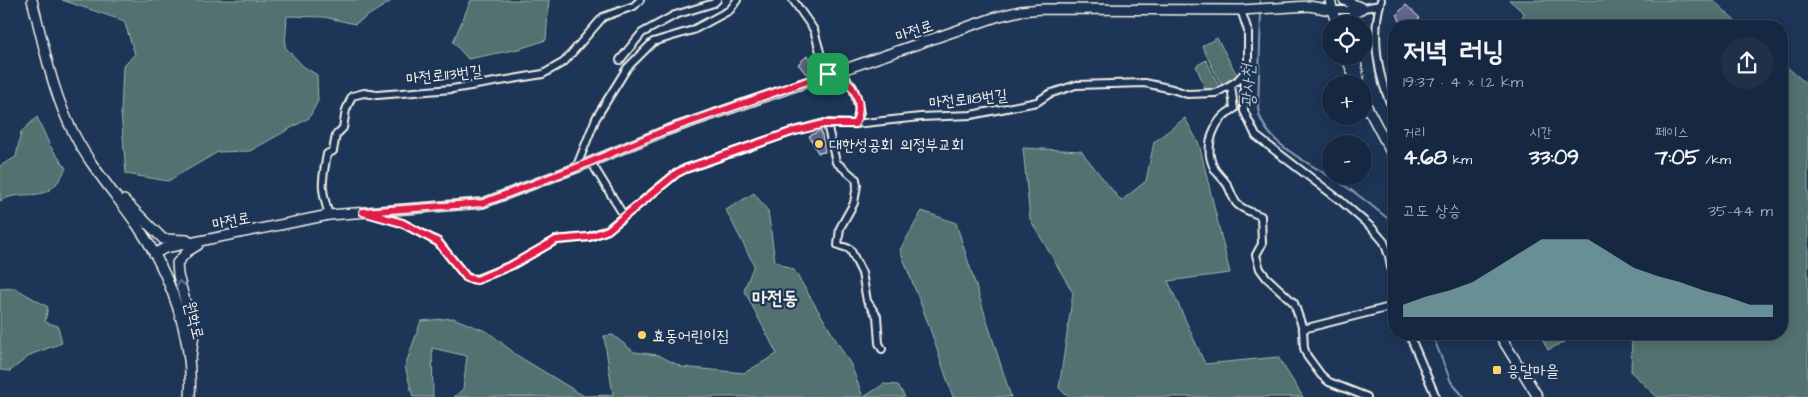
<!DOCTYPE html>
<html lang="ko">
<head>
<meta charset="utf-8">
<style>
  :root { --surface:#162841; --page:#1f3048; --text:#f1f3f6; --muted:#9ea6b1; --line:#35445a; --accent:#8bbbb9 }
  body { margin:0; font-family:"Architects Daughter","Poor Story",sans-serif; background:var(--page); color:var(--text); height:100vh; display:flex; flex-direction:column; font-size:19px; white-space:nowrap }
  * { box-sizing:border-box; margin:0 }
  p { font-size:16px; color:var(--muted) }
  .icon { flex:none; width:28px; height:28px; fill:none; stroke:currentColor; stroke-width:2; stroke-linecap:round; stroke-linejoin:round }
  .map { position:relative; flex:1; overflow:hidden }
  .details { position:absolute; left:1388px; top:20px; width:400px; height:320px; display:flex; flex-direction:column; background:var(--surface); border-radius:20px; box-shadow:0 2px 12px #0003,0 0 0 1px var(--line) }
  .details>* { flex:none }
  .controls { position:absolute; left:1322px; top:15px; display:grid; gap:10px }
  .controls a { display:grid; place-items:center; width:50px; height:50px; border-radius:50%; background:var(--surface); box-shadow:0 2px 12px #0003,0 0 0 1px var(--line); font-size:25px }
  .pin { position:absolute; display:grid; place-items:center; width:42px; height:42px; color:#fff; margin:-21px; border-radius:10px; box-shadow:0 2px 8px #0006 }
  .round { display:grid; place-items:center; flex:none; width:52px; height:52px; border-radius:26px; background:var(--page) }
  .overview { display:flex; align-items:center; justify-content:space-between; height:85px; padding:0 15px }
  h1 { font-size:28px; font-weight:800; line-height:38px }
  .metrics { display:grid; grid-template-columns:repeat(3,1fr); gap:8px; height:85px; padding:5px 15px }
  .metrics div { display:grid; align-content:center }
  .metrics b { font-size:21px; font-weight:800 }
  .metrics small { font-size:14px; font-weight:400 }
  .metrics p { font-size:14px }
  .chart { height:140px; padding:10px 15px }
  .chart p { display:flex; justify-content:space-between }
  .chart svg { width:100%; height:90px; margin-top:5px; fill:var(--accent); opacity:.7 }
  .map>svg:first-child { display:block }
  .green { fill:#527170; stroke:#a3b1ac }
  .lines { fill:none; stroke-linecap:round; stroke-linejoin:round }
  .stream { stroke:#899eaf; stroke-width:2 }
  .building { fill:#64668c; stroke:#f4f1e8 }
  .street-casing { stroke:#f4f1e8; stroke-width:10 }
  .secondary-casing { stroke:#f4f1e8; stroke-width:12 }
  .street { stroke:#1d3557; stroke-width:6 }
  .secondary { stroke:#1d3557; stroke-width:9 }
  .oneway { stroke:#68778a }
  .route-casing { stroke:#fff; stroke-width:10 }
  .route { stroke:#e11d48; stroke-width:6 }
  .poi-dot { fill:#ffd166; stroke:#1d3557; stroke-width:2 }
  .labels { text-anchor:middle; stroke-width:4.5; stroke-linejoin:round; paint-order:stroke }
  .street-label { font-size:16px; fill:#f4f1e8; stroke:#1d3557 }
  .poi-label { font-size:16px; fill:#f4f1e8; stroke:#1d3557; text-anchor:start }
  .water-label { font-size:18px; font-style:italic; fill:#b6c0c7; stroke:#1d3557 }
  .quarter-label { font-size:19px; font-weight:bold; fill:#f4f1e8; stroke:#1d3557 }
</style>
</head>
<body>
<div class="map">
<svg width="1808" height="397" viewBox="0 0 1808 397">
  <rect width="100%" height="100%" fill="#1d3557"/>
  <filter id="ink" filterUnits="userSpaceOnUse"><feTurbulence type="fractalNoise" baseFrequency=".02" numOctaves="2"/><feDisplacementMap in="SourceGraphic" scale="10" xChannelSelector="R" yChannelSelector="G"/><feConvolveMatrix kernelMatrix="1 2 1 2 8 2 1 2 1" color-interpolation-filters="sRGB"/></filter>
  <g filter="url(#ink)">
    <!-- green -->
    <path class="green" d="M62 0H393L355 24 324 17 287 16 285 47 303 66 317 75 318 101 309 118 250 151 218 152 168 181 126 174 121 112 123 66 135 54 124 21Z
      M471 0H549L546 40 519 49 468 59 453 42Z
      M1509 0H1713L1741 26H1519L1524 13Z
      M1217 38 1237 75 1221 85 1202 46Z
      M1206 60 1219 86 1207 93 1196 66Z
      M1781 62 1808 85V397H1657L1631 372 1632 340 1621 334H1781Z
      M37 117 50 146 66 168C47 209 28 186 0 201V166L16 157 21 132Z
      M1185 118 1199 144 1230 273 1168 281 1205 364 1278 357 1303 397H1068L1059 388 1073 293 1030 219 1023 148 1081 151 1121 201 1146 181 1154 142Z
      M754 193 768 211 775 261 794 270 851 365 863 397H454L463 389 467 356 432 348 433 397H413L405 366 421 321 453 318 488 332 518 356 584 396 613 395 604 336 613 335 634 352 658 355 682 367 744 373 777 354 744 290 754 265 726 210Z
      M922 211 956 223 1011 397H953L928 323 900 250Z
      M15 288 48 307 45 322 58 326 62 343 32 354 10 371 0 370V289Z
      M1540 334H1579L1548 350Z
      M884 384 898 385 905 397H864Z"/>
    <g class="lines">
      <!-- stream -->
      <path class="stream" d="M1260 0V7
        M1261 12 1258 109C1264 147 1319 167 1348 188 1363 198 1377 210 1391 221L1394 225
        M1432 334 1451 382 1464 397"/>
    </g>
    <!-- building -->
    <path class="building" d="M1406 5 1420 18 1407 26H1402L1397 14Z
      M807 56 816 67 806 74 798 64Z
      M821 130 825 152 818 153 809 136Z"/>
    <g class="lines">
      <!-- street casing -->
      <g class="street-casing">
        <path id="street" d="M793 0 814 30 822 59 827 66 839 71 853 87 860 113 855 124
          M1381 0C1371 36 1377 78 1394 111
          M1331 10H1353L1380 5
          M620 60 642 33 675 15 714 3 717 0
          M1244 73V111L1256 136 1341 201 1372 228 1384 242 1389 256 1394 285
          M1231 85 1234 109C1214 118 1203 147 1214 168 1218 175 1225 180 1228 186 1231 192 1233 199 1237 204 1243 210 1254 213 1261 216L1262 244 1256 255 1260 269 1266 277 1294 303 1303 329 1304 348 1307 356 1321 375 1329 382 1367 397
          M827 124 836 162 856 179 857 185 854 203 840 228 838 245 850 249 862 273 867 301 877 316 879 343 882 349
          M1386 142 1394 115
          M591 162 624 216
          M576 168 596 118 627 68 653 42 693 30 730 10 737 0
          M369 213 402 223 438 242 467 278 477 279 512 265 556 240 589 237 607 230 677 173 685 169 791 132 824 123 855 124 920 117 971 115 1037 102 1049 94 1076 85 1145 83 1172 89 1187 94 1216 93 1237 81 1244 73 1248 63V31L1241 10
          M329 215C320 186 322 182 327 154L333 151 336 135 343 128 346 110 352 96 364 93 377 95 452 89 543 74 564 62 603 17 634 6 640 0
          M1303 329 1394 306
          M1409 334 1436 397"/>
      </g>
      <!-- secondary casing -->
      <g class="secondary-casing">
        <path id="secondary" d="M32 0C44 45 52 93 74 134 91 167 116 195 137 225 170 273 194 338 190 397
          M1330 0 1336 24
          M1344 0 1362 8
          M1351 24 1353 15 1362 8
          M1346 56 1357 84
          M1355 56 1359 79
          M1364 101 1394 158
          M124 200 163 239 187 240
          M154 254 165 248 329 215 483 203 576 168 665 131 996 17 1020 11 1042 9 1241 10 1309 6 1331 10
          M1499 334 1538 397
          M191 357 194 334 178 275 177 263 188 251 198 245"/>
      </g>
      <!-- street -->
      <use href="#street" class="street"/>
      <!-- secondary -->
      <use href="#secondary" class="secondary"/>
    </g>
    <!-- one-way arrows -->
    <defs><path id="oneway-chevron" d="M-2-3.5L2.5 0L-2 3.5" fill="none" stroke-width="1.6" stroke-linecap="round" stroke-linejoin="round" transform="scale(1.25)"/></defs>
    <use class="oneway" href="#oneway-chevron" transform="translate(180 284) rotate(-106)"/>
  </g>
  <g class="lines" filter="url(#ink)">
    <!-- route casing -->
    <g class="route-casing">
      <path id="route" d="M839 70C854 88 865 101 855 124H824L791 132 685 169 677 173 608 230 589 237 556 240 512 265 477 280 467 278 438 242 402 223 363 212 483 203 576 168 664 131Z"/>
    </g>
    <!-- route -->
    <use href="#route" class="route"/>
  </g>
  <!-- markers -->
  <g class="poi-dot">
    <circle cx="819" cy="144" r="5"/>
    <circle cx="642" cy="335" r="5"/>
    <rect x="1492" y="365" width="10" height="10" rx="2.5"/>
  </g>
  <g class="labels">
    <!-- street labels -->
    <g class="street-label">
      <text transform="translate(914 30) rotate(-18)" y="6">마전로</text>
      <text transform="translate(444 74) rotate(-6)" y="6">마전로113번길</text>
      <text transform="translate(968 98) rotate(-6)" y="6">마전로118번길</text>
      <text transform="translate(231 220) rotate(-11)" y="6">마전로</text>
      <text transform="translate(195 320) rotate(76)" y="6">원학로</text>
    </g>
    <!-- poi labels -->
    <g class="poi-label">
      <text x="829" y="150">대한성공회 의정부교회</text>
      <text x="652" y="341">효동어린이집</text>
      <text x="1507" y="376">응달마을</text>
    </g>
    <!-- water labels -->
    <g class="water-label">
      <text transform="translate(1248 86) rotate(-90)" y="6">광사천</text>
    </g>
    <!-- quarter labels -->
    <g class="quarter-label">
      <text x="775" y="304">마전동</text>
    </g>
  </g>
</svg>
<div class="controls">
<a><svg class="icon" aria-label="locate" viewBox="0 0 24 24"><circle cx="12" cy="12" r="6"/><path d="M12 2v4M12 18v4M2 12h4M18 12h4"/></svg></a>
<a>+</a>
<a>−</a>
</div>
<div class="pin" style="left:828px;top:74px;background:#1e9e55"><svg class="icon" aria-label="arrive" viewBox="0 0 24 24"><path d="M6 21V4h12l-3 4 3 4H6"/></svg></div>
<section class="details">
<div class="overview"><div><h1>저녁 러닝</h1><p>19:37 · 4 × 1.2 km</p></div><a class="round"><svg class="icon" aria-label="share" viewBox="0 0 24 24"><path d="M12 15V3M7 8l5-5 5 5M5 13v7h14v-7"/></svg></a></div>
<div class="metrics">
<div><p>거리</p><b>4.68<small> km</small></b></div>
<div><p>시간</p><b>33:09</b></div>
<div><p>페이스</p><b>7:05<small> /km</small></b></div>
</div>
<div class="chart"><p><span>고도 상승</span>35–44 m</p>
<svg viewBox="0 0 160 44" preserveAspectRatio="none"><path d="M0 44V38L10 34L20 31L30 27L40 20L50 13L60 6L70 6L80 6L90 13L100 20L110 24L120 27L130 31L140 34L150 38L160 38V44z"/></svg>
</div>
</section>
</div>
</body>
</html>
